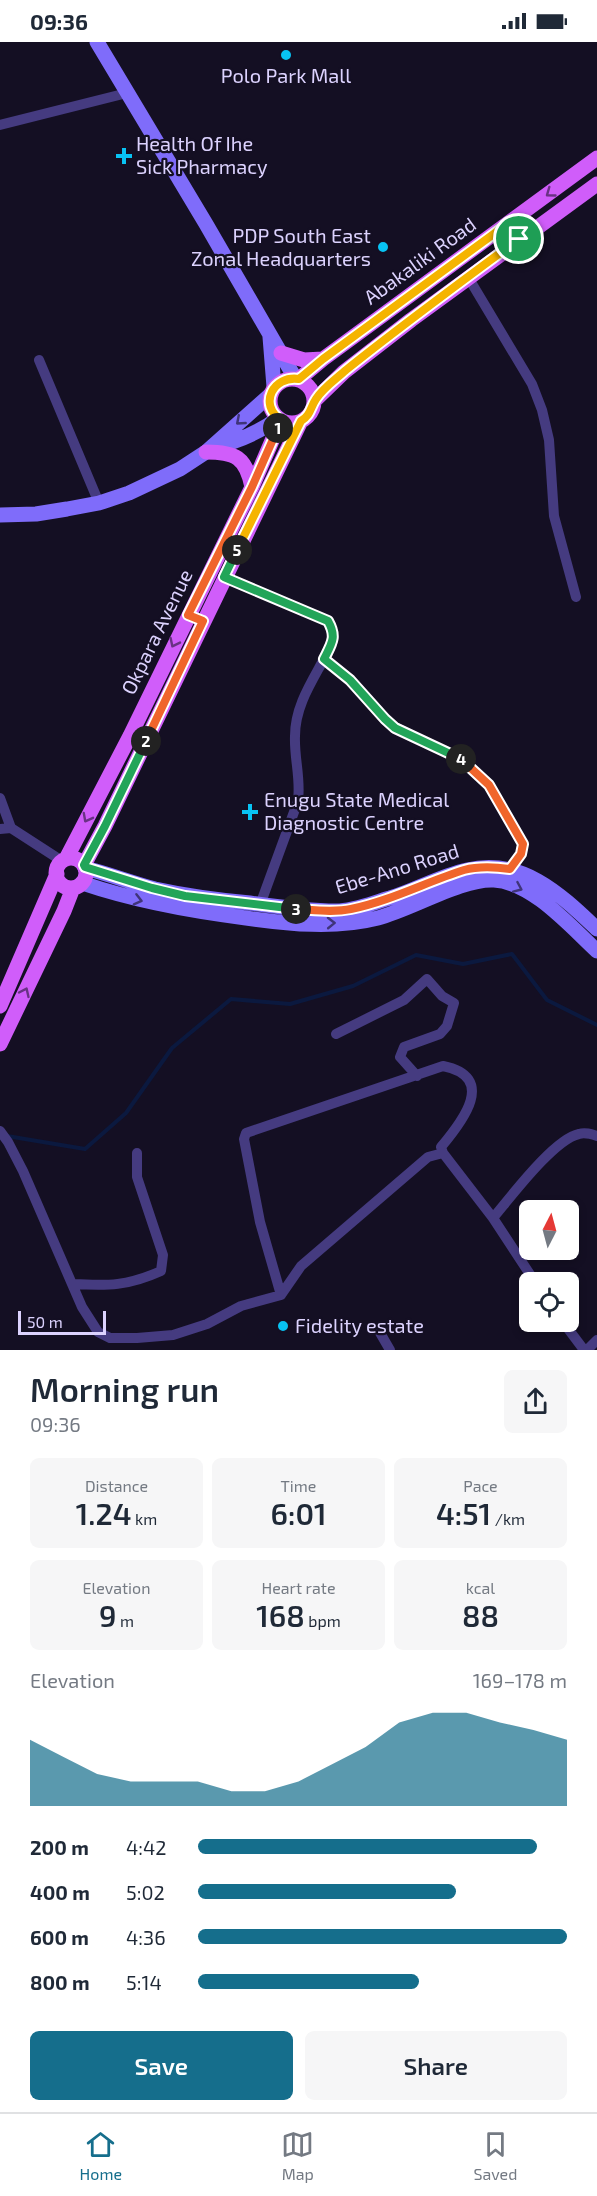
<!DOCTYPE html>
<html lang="en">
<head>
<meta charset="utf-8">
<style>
  :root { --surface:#fff; --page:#f6f6f7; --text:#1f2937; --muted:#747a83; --line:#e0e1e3; --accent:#156e8c }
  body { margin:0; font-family:"Exo 2",sans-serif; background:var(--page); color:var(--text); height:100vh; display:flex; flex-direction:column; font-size:22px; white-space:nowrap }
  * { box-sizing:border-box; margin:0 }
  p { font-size:20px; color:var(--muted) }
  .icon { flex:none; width:33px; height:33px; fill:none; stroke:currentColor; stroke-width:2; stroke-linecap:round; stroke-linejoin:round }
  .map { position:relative; height:1308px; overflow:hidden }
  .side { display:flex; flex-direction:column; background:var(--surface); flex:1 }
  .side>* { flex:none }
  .needle { width:39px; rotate:6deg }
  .controls { position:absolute; left:519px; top:1158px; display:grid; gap:12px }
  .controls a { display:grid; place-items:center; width:60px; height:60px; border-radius:9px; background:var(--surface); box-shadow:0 3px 9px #0003; font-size:30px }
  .scale { position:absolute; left:18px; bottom:15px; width:88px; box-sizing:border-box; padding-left:6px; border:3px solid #dcd2fe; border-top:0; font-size:16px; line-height:21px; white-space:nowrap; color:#dcd2fe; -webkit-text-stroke:4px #140f23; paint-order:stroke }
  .pin { position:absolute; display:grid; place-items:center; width:51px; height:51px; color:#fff; margin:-26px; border:3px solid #fff; border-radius:50%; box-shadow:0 2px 6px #0007 }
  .km { position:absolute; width:30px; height:30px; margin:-15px; border-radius:50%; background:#222; color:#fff; font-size:16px; line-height:30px; text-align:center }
  .round { display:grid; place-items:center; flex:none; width:63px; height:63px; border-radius:9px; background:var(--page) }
  .summary { display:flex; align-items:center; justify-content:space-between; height:102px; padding:0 30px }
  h1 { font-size:33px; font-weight:600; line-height:45px }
  .metrics { display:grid; grid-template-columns:repeat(3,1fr); gap:9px; height:102px; padding:6px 30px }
  .metrics div { display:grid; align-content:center; border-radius:9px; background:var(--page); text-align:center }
  .metrics b { font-size:30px; font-weight:600 }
  .metrics small { font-size:16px; font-weight:400 }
  .metrics p { font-size:16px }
  .chart { height:168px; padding:12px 30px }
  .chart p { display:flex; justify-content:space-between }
  .chart svg { width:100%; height:108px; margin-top:6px; fill:var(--accent); opacity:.7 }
  .button { display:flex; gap:12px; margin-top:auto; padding:12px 30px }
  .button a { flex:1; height:69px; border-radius:9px; background:var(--accent); color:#fff; font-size:24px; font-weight:600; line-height:69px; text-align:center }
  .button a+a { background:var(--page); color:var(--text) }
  ul { padding:0 30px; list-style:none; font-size:20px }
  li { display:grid; grid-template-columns:96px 72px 1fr; align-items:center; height:45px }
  li i { height:15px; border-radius:8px; background:var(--accent) }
  .status { display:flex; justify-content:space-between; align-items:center; height:42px; padding:0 30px; background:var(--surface); direction:ltr }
  .status svg { height:16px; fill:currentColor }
  .tab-bar { display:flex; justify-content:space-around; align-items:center; height:84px; border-top:2px solid var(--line); background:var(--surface); font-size:16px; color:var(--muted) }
  .tab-bar a { display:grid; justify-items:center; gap:3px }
  .tab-bar .current { color:var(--accent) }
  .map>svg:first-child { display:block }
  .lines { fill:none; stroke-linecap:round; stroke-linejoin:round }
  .stream { stroke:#0b193f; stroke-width:4 }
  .street { stroke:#453b80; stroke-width:10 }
  .secondary { stroke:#7f6cfa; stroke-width:15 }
  .primary { stroke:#d05dfa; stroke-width:15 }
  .oneway { stroke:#693284 }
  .oneway2 { stroke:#3f3479 }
  .split-1-casing { stroke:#fff; stroke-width:12 }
  .split-2-casing { stroke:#fff; stroke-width:12 }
  .split-3-casing { stroke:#fff; stroke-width:12 }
  .split-4-casing { stroke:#fff; stroke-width:12 }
  .split-5-casing { stroke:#fff; stroke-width:12 }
  .split-6-casing { stroke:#fff; stroke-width:12 }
  .split-1 { stroke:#f5b400; stroke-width:8 }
  .split-2 { stroke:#f0652b; stroke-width:8 }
  .split-3 { stroke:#22a559; stroke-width:8 }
  .split-4 { stroke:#f0652b; stroke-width:8 }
  .split-5 { stroke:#22a559; stroke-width:8 }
  .split-6 { stroke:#f5b400; stroke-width:8 }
  .poi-dot { fill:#08c3f4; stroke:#140f23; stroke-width:2 }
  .labels { text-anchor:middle; stroke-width:4.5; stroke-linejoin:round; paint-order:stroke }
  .poi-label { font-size:20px; fill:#dcd2fe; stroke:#140f23; text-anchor:start }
  .street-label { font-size:20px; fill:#dcd2fe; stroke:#140f23 }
</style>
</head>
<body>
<div class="status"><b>09:36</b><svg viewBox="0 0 49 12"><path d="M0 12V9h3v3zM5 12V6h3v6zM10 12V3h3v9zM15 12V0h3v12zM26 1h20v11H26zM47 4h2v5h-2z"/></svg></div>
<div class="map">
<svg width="597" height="1308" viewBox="0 0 597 1308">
  <rect width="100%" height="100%" fill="#140f23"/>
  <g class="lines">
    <!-- stream -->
    <path class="stream" d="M7 1094 85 1107 126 1071 172 1006 231 957 290 962 353 944 416 913 463 922 512 912 547 958 597 983"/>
    <!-- street -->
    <path class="street" d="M0 83 127 51
      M468 235 532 342 542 368 549 398 554 474 576 555
      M39 318 99 461
      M224 535 328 579C337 595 331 601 324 617L350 638 385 677 395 685 464 719 489 743 523 802 521 812 510 827
      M0 756 11 786
      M0 787 11 786 62 819
      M260 863 298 759C301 736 294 716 295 694 295 665 311 641 324 617
      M336 992 404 958 427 937 442 954 454 961 447 984 440 992 404 1005 400 1015 417 1034
      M0 1089 8 1100 23 1129 82 1265 98 1290 110 1296H137L173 1293 207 1282 241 1264 281 1253 301 1224 428 1115 443 1111 493 1176 535 1240
      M493 1176C510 1156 554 1097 579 1092 585 1090 591 1092 597 1094
      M73 1242C108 1244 128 1244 161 1229L163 1213 137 1135V1111
      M281 1253 260 1180 244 1097 246 1091 443 1024C497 1035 463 1079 441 1105L443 1111
      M563 1280 584 1308
      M379 1289 390 1308
      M587 1308 597 1298"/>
    <!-- secondary -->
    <path class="secondary" d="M97 0 206 182 295 336
      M270 295 274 345
      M211 406C236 400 258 392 278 376
      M0 473 36 472 67 467 99 461 129 451 180 427 206 410 270 353
      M85 826C109 832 132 841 155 847 187 854 218 858 250 861 279 865 307 869 336 869 354 869 372 861 390 856 416 848 440 834 467 828 522 815 560 852 597 887
      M82 841C135 859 190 869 246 876 289 882 335 887 378 876 410 868 463 836 494 838 532 840 570 884 597 909"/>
    <!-- primary -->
    <path class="primary" d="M281 311 304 318 323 317
      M270 359a22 22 0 1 1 44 0a22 22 0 1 1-44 0Z
      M299 337 323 317 597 116
      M314 359 344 330 411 278 597 142
      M206 410C235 410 246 415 252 445
      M56 831a15 15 0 1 1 30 0a15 15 0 1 1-30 0Z
      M66 817 130 694 252 445 281 378
      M84 823 105 784 301 379
      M0 964 57 832
      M0 1002 64 869 73 846"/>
  </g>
  <!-- one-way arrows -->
  <defs><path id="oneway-chevron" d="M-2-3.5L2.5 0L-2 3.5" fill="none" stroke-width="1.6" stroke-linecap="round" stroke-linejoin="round" transform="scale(1.5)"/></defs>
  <g class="oneway">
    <use href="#oneway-chevron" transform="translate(550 151) rotate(144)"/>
    <use href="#oneway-chevron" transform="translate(174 601) rotate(116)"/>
    <use href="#oneway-chevron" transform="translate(87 776) rotate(118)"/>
    <use href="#oneway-chevron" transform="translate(25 950) rotate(-65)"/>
  </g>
  <g class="oneway2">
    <use href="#oneway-chevron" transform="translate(240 379) rotate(139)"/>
    <use href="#oneway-chevron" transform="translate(518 846) rotate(24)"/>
    <use href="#oneway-chevron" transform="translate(138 858) rotate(14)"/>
    <use href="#oneway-chevron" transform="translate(331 881) rotate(-1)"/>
  </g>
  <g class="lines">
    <!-- split-1 casing -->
    <g class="split-1-casing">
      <path id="split-1" d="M278 386 281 378C258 363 273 333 299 337L323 317 510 180 519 197"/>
    </g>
    <!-- split-2 casing -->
    <g class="split-2-casing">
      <path id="split-2" d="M146 699 203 579 188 573 252 445 278 386"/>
    </g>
    <!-- split-3 casing -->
    <g class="split-3-casing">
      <path id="split-3" d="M146 699 105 784 84 823 85 825 152 846 185 854 296 867"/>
    </g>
    <!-- split-4 casing -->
    <g class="split-4-casing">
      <path id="split-4" d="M296 867C314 868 333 871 351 867 390 859 426 840 464 828 479 824 495 825 510 827L521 812 523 802 489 743 461 717"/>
    </g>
    <!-- split-5 casing -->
    <g class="split-5-casing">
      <path id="split-5" d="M237 508 224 535 328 579C337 595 332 601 324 617L350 638 385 677 395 686 461 717"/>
    </g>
    <!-- split-6 casing -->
    <g class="split-6-casing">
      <path id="split-6" d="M237 508 301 379C311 373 310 366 316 357 323 346 336 337 346 328 402 283 461 240 519 197"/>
    </g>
    <!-- split-1 -->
    <use href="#split-1" class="split-1"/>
    <!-- split-2 -->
    <use href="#split-2" class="split-2"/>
    <!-- split-3 -->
    <use href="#split-3" class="split-3"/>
    <!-- split-4 -->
    <use href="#split-4" class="split-4"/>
    <!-- split-5 -->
    <use href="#split-5" class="split-5"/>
    <!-- split-6 -->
    <use href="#split-6" class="split-6"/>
  </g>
  <!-- markers -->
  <g class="poi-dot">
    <circle cx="286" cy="13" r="6"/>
    <path d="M121 105h6v6h6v6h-6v6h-6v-6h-6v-6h6z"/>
    <circle cx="383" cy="205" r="6"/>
    <path d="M247 761h6v6h6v6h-6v6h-6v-6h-6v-6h6z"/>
    <circle cx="283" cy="1284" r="6"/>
  </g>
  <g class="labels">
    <!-- poi labels -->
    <g class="poi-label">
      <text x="286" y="41" text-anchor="middle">Polo Park Mall</text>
      <text x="136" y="109">Health Of Ihe<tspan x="136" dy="23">Sick Pharmacy</tspan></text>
      <text x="371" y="201" text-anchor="end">PDP South East<tspan x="371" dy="23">Zonal Headquarters</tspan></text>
      <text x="264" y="765">Enugu State Medical<tspan x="264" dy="23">Diagnostic Centre</tspan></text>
      <text x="295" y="1291">Fidelity estate</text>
    </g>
    <!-- street labels -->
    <g class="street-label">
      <text transform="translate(420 219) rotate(-36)" y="7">Abakaliki Road</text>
      <text transform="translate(157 590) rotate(-64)" y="7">Okpara Avenue</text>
      <text transform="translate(397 827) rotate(-17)" y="7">Ebe-Ano Road</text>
    </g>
  </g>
</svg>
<div class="controls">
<a><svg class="needle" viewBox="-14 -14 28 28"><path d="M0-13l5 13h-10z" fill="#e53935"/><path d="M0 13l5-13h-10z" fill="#747a83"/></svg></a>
<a><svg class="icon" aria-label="locate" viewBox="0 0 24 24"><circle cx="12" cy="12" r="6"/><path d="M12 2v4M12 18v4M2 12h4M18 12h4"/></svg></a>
</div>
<div class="scale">50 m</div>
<div class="pin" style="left:519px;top:197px;background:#1e9e55"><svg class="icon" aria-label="arrive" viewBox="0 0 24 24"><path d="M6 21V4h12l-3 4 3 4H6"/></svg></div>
<b class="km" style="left:278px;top:386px">1</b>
<b class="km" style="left:146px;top:699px">2</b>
<b class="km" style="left:296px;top:867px">3</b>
<b class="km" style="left:461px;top:717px">4</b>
<b class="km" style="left:237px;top:508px">5</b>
</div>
<section class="side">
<div class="summary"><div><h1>Morning run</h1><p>09:36</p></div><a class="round"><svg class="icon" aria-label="share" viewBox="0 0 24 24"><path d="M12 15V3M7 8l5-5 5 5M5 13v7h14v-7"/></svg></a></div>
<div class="metrics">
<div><p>Distance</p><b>1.24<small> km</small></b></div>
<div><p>Time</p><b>6:01</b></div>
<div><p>Pace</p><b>4:51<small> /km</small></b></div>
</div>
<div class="metrics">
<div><p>Elevation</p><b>9<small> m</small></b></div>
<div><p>Heart rate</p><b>168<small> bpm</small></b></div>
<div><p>kcal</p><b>88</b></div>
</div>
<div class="chart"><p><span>Elevation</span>169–178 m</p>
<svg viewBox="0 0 160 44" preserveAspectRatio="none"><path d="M0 44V17L10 24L20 31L30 34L40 34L50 34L60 38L70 38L80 34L90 27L100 20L110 10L120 6L130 6L140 10L150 13L160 17V44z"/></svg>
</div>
<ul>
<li><b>200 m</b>4:42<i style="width:92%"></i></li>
<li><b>400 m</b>5:02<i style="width:70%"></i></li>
<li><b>600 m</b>4:36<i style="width:100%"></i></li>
<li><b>800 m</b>5:14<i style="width:60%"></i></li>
</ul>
<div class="button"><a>Save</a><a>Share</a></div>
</section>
<nav class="tab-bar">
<a class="current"><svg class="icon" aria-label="home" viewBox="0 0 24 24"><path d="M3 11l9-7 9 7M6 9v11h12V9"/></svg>Home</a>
<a><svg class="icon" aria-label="map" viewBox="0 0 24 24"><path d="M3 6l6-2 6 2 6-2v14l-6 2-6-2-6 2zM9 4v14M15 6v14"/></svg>Map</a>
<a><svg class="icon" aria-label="saved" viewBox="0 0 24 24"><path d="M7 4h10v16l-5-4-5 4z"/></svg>Saved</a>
</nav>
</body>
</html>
